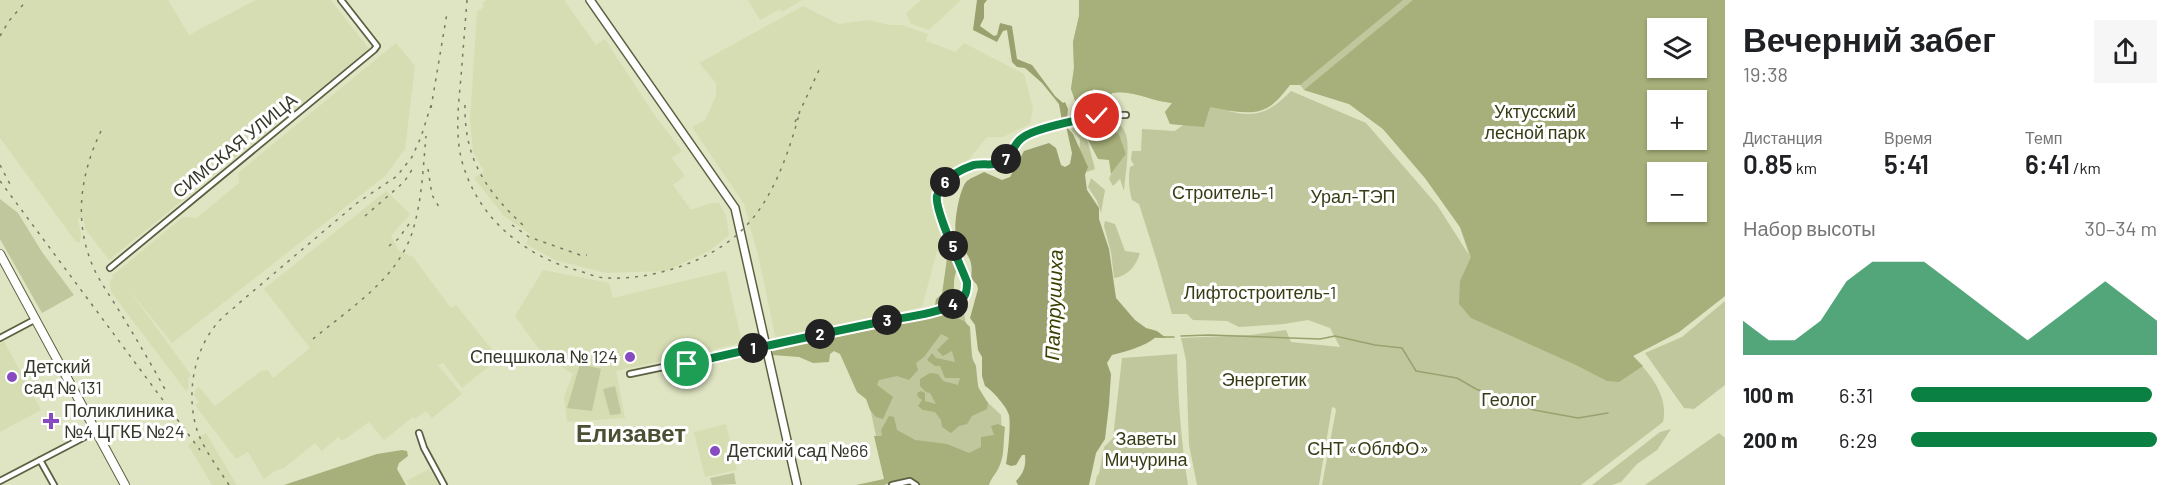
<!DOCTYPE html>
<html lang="ru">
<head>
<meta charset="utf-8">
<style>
  :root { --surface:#fff; --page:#f6f6f6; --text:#202124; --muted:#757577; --accent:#0b8043 }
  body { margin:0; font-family:Barlow,sans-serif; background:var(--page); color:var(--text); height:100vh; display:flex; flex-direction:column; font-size:22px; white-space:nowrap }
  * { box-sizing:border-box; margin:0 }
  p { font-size:20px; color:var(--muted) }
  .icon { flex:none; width:33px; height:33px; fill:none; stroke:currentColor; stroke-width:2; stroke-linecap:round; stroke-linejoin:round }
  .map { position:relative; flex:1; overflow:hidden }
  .drawer { display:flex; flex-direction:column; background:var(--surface); width:450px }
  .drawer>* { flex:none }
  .buttons { position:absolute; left:1647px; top:18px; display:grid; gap:12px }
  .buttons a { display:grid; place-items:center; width:60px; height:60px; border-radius:0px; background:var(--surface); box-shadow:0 2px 4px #0004; font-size:30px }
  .pin { position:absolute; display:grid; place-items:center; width:51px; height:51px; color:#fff; margin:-26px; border:3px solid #fff; border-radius:50%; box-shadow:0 2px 6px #0007 }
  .km { position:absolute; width:30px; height:30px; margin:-15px; border-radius:50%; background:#222; color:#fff; font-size:16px; line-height:30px; text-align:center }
  .round { display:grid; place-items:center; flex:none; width:63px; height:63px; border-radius:0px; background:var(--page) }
  .overview { display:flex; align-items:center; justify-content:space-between; height:102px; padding:0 18px }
  h1 { font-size:33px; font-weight:600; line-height:45px }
  .figures { display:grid; grid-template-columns:repeat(3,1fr); gap:9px; height:102px; padding:6px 18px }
  .figures div { display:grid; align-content:center }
  .figures b { font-size:26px; font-weight:600 }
  .figures small { font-size:16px; font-weight:400 }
  .figures p { font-size:16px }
  .chart { height:168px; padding:12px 18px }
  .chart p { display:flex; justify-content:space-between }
  .chart svg { width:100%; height:108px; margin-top:6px; fill:var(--accent); opacity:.7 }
  ul { padding:0 18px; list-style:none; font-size:20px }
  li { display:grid; grid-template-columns:96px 72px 1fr; align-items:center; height:45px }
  li i { height:15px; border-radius:8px; background:var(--accent) }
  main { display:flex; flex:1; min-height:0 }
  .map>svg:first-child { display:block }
  .built { fill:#d7ddb3 }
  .green { fill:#c0c79d; fill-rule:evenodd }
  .forest { fill:#a7af7a; fill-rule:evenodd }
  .water { fill:#9aa16e }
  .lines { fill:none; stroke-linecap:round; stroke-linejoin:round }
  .stream { stroke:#9aa16e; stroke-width:1.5 }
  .minor-casing { stroke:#5c6042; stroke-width:8 }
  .secondary-casing { stroke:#5c6042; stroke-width:10 }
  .primary-casing { stroke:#5c6042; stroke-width:10 }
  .minor { stroke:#fff; stroke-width:4.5 }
  .secondary { stroke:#fff; stroke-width:7 }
  .primary { stroke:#fff; stroke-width:8 }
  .rail { stroke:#777a65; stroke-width:1.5; stroke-dasharray:3 6; stroke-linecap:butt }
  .route-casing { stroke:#fff; stroke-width:12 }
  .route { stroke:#0b8043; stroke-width:8 }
  .poi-dot { fill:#874ac0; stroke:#fff; stroke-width:2 }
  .labels { text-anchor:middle; stroke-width:6; stroke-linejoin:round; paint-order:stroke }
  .park-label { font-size:18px; fill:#383c14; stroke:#fff }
  .street-label { font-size:18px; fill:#35372a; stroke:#fff }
  .poi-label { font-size:18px; fill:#35372a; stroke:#fff; text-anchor:start }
  .water-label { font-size:20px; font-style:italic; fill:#3b4000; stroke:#fff }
  .district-label { font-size:24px; font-weight:bold; fill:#4c5032; stroke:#fff }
</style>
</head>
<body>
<main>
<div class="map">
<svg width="1725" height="485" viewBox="0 0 1725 485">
  <rect width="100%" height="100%" fill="#dfe4c2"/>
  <!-- built -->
  <path class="built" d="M0 0H168L189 35 256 0H331L369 49 109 260 86 230 83 218H78L81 234 80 242H76L0 138Z
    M487 0H564L596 45 605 39 653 113 682 151 672 158 685 176 673 185 691 210 711 203H719L726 215 729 235 709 251 666 271 606 273 555 260 526 244 530 234 504 216 474 178 484 171 473 152 470 121 477 12 484 7 482 3Z
    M748 0H802L782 12 780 9 760 20Z
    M921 0H961L929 30 911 24 906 13Z
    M803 6 839 24 868 20 889 25H902L928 34 926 41 956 52 964 43 1024 74 1033 108 1030 124 1003 137H987L965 164 937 181 931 192 942 233 922 307 776 340 759 259 744 204 692 127 705 120 716 96V83L699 63Z
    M396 43 415 66 405 149 385 176 172 343 129 290 191 375 188 378 189 387 186 391 111 292 110 280 114 278 112 276 183 217 196 218 200 215 239 183 238 173Z
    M386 191 410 214 391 236 399 251 413 257 451 308 456 305 499 358 462 388 443 363 438 365 462 394 432 418 426 411 415 419 413 417 384 440 369 422 342 441 338 437 322 451 315 443 284 468 275 471 264 479 248 452 236 459 195 405 199 402 194 395 196 389 199 387 215 406 261 371 268 370 273 378 310 348 264 289Z
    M543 270 609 283 613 298 726 271 742 343 616 371 625 418 567 422 564 397 573 374 544 356 515 316Z
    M4 341 41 410 0 432V343Z
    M726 424 737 470 705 477 694 432Z
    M206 433 236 484 237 485H212L188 445Z
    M429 469 439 485H409L406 481Z"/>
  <!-- green -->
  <path class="green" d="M1079 0H1725V296L1679 332 1633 356C1650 374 1669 396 1663 422L1581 485H1322L1336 410 1335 408 1332 407 1319 485H1197L1189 445 1186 360 1181 338 1250 335 1286 330 1291 342 1340 347 1330 328 1308 320 1284 324 1239 327 1227 321 1193 320 1187 314H1172L1157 261 1139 204 1132 200C1129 189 1128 179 1130 167L1134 165 1131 160 1132 151H1141L1142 129 1175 131 1183 125 1170 124 1165 112 1172 103C1151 101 1132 89 1112 93L1109 99 1099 90 1093 89V96L1097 103 1111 106V110L1080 115 1071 89 1074 68 1073 42 1079 16ZM1658 28H1696V68H1658ZM1290 85H1300L1304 90 1349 104 1383 129 1425 178 1460 227 1469 255 1437 205 1366 123 1291 91C1271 111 1257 119 1228 111 1264 112 1266 113 1290 85ZM1658 100H1696V140H1658ZM1658 172H1696V212H1658Z
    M1111 118C1116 122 1122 125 1125 132 1131 145 1125 175 1124 191L1120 179 1113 186 1109 179 1111 174 1126 154 1119 134 1096 119Z
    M1074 127 1085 131 1095 169 1087 172 1086 163 1079 154 1080 139 1071 130Z
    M1091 178 1105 190 1101 213 1097 201 1088 187Z
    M0 199 18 213 42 252 74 295 42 313 0 239Z
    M1105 221 1115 224 1125 251 1140 253C1136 266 1128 276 1114 278L1111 252 1104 226Z
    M1725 301V385L1694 409 1684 408 1645 353 1682 337Z
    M964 313 980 395 1001 415 1003 454 998 462 885 479 855 336Z
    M1177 354C1178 399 1181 441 1188 485H1095L1097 476 1099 474 1104 447 1113 438 1122 358Z
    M580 364 601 369 592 411 567 408Z
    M615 386 621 412 620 414 610 415 603 389Z
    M1671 429 1657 450 1637 464 1621 482 1612 485H1592L1660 432Z
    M1719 433 1725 438V485H1645Z
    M734 473 736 484 712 485 710 478Z"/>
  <!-- forest -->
  <path class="forest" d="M1079 0H1403L1300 85H1290C1285 91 1280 98 1274 103 1257 119 1230 110 1210 107L1204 127 1170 124 1165 112 1172 103C1151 101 1131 89 1112 93L1109 99 1099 90 1093 89V96L1097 103 1111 106V110L1105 114 1080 115 1071 89 1074 68 1073 42 1079 16Z
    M1413 0H1725V296L1679 332 1633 356 1643 366 1619 382 1607 381 1576 365 1471 318 1459 304 1460 281 1471 257 1460 227 1425 178 1383 129 1349 104 1304 90ZM1658 28H1696V68H1658ZM1658 100H1696V140H1658ZM1658 172H1696V212H1658Z
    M1096 119 1119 134 1126 154 1111 174 1109 160 1098 159 1088 140Z
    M948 251H951L950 258 954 261 957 270C951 281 957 291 951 301L935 305 936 299 942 294Z
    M954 312 957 318 964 321 970 327 972 358 976 366 978 387 988 403 987 409 972 416 967 424 959 426 951 433 942 427 941 420 935 412 923 410 918 406 922 400 918 397 917 393 921 391 925 393V401L936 404 930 393 926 392 920 386V379L930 373 938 374 943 381 958 385 960 378H945L940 366H935L927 360 932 353 936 358 955 362 952 351 943 356 937 350 949 338 941 334 924 357 916 363 918 370 909 380 897 376 879 380 877 385 893 397 883 419 876 417 870 410 866 399 857 392 840 354 834 351 830 354 829 362 813 363 799 357 772 355 773 351Z
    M889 416 894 417 897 430 915 440 947 444 969 453 981 447V437L994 435 991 426 998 424 1005 427C1003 440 1005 455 999 467 996 474 991 478 989 485H914L911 479H901L884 485H856L884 479 874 436H882L881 430Z
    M402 450 407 451 408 456 399 463 397 469 406 485H284L377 454Z"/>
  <!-- water -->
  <path class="water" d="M977 0H987L984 4V18L980 26 994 36 997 35 1000 23 1012 26 1017 59 1032 65 1055 96 1063 103 1065 102 1068 109 1067 119 1062 121 1059 104 1042 83 1025 68 1017 67 1012 62 1007 30 1003 31 997 42 973 30Z
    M1066 126 1073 134 1088 167 1085 175 1087 190 1099 208V219L1109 249 1116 298 1135 320 1146 328 1157 331 1166 338 1156 337C1144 347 1127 351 1112 355L1107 363 1111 374 1109 405 1105 439 1096 453 1089 485H1018L1016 481C1024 473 1026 466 1025 455H1022L1016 465 1011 466 1006 464C1008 454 1011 425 1009 415 1007 407 993 391 985 386L982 376V357L978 350 975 325 970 318 978 289 977 285 971 278C974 257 966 255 957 240 952 230 959 188 967 181 972 177 979 175 984 172L1002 180 1010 177 1024 151 1049 143 1056 148 1061 165 1065 167 1070 164 1072 153Z"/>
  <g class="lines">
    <!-- stream -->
    <path class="stream" d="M1181 336 1209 335 1320 339 1335 336 1375 345 1402 348 1416 371 1457 378 1476 389 1534 410 1578 418 1608 413
      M1154 337H1174"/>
    <!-- minor casing -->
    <g class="minor-casing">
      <path id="minor" d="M110 268 374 50 377 46 341 0
        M0 338 36 319
        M630 374 927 312C945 307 968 306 967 282L944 224 936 198 947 180 971 166 999 163 1009 158 1019 139 1031 132 1097 115H1126
        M419 433 424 448 444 485
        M40 460 54 485
        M0 481 96 431
        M892 485 910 481 916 485"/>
    </g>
    <!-- secondary casing -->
    <g class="secondary-casing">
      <path id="secondary" d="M590 0 735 208 797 485"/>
    </g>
    <!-- primary casing -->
    <g class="primary-casing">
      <path id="primary" d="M0 254 125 485"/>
    </g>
    <!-- minor -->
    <use href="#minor" class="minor"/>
    <!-- secondary -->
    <use href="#secondary" class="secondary"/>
    <!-- primary -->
    <use href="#primary" class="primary"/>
    <!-- rail -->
    <path class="rail" d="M467 0C465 26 463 51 461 77 458 109 454 141 465 171 483 223 529 258 580 271 589 274 598 278 607 278 651 280 708 263 741 231 772 202 788 155 799 115
      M0 36 9 21 27 0
      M465 105C464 159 486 191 524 226
      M431 108 447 13
      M795 122 819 70
      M101 131C79 177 73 226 96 273 104 288 114 302 123 317 138 342 153 367 167 393
      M0 165 12 188
      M428 169 432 195 439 207
      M0 181 200 450
      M365 216 404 182 415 165
      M512 225 529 237 580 255H587
      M389 246 398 239 412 220
      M313 339C349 309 397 279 412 233 422 202 423 168 426 136
      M229 485C218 468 205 451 198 433 185 396 193 348 221 319 226 314 233 309 238 304L357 203 397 176 412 157 421 137 432 102"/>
  </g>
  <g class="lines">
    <!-- route casing -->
    <g class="route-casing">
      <path id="route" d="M687 364C749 349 812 336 875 323 897 318 940 314 959 302 966 297 967 291 967 282 961 266 934 209 937 196 941 181 957 171 971 166 981 162 992 167 1002 162 1013 156 1013 144 1022 138 1034 128 1079 120 1097 116"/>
    </g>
    <!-- route -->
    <use href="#route" class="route"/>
  </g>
  <!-- markers -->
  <g class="poi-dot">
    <circle cx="630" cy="357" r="6"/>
    <circle cx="12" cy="377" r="6"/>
    <path d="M48 412h6v6h6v6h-6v6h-6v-6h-6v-6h6z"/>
    <circle cx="715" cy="451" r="6"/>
  </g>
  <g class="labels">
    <!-- park labels -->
    <g class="park-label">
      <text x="1535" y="118">Уктусский<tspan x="1535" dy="21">лесной парк</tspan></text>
      <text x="1223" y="199">Строитель-1</text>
      <text x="1353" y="203">Урал-ТЭП</text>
      <text x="1260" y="299">Лифтостроитель-1</text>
      <text x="1264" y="386">Энергетик</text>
      <text x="1509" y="406">Геолог</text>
      <text x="1146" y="445">Заветы<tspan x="1146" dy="21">Мичурина</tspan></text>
      <text x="1368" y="455">СНТ «ОблФО»</text>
    </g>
    <!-- street labels -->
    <g class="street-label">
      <text transform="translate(235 146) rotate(-39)" y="6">СИМСКАЯ УЛИЦА</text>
    </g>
    <!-- poi labels -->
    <g class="poi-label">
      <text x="618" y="363" text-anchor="end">Спецшкола № 124</text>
      <text x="24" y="373">Детский<tspan x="24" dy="21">сад № 131</tspan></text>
      <text x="64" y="417">Поликлиника<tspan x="64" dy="21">№4 ЦГКБ №24</tspan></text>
      <text x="727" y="457">Детский сад №66</text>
    </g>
    <!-- water labels -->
    <g class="water-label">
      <text transform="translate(1054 305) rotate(-88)" y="7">Патрушиха</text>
    </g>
    <!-- district labels -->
    <g class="district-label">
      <text x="631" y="442">Елизавет</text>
    </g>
  </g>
</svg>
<div class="buttons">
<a><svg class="icon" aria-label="layers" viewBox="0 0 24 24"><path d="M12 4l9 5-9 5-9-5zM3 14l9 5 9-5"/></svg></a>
<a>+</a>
<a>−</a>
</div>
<div class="pin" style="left:687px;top:364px;background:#1e9e55"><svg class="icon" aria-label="arrive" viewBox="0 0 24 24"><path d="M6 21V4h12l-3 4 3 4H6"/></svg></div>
<div class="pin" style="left:1097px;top:116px;background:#d93025"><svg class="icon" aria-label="check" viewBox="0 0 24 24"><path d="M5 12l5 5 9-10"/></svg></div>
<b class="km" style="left:753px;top:348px">1</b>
<b class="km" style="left:820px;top:334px">2</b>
<b class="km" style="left:887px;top:320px">3</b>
<b class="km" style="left:953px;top:304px">4</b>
<b class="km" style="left:953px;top:246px">5</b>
<b class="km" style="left:945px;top:182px">6</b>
<b class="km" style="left:1006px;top:159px">7</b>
</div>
<section class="drawer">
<div class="overview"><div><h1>Вечерний забег</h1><p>19:38</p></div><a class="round"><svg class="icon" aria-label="share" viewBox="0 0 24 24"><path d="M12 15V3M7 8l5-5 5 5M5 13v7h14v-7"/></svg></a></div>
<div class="figures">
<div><p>Дистанция</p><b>0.85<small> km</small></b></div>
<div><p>Время</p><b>5:41</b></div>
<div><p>Темп</p><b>6:41<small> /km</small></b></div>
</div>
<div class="chart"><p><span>Набор высоты</span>30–34 m</p>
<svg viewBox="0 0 160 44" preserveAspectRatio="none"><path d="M0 44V30L10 38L20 38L30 30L40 14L50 6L60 6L70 6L80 14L90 22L100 30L110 38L120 30L130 22L140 14L150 22L160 30V44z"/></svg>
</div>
<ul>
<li><b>100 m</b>6:31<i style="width:98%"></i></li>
<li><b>200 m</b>6:29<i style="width:100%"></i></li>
</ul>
</section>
</main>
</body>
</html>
